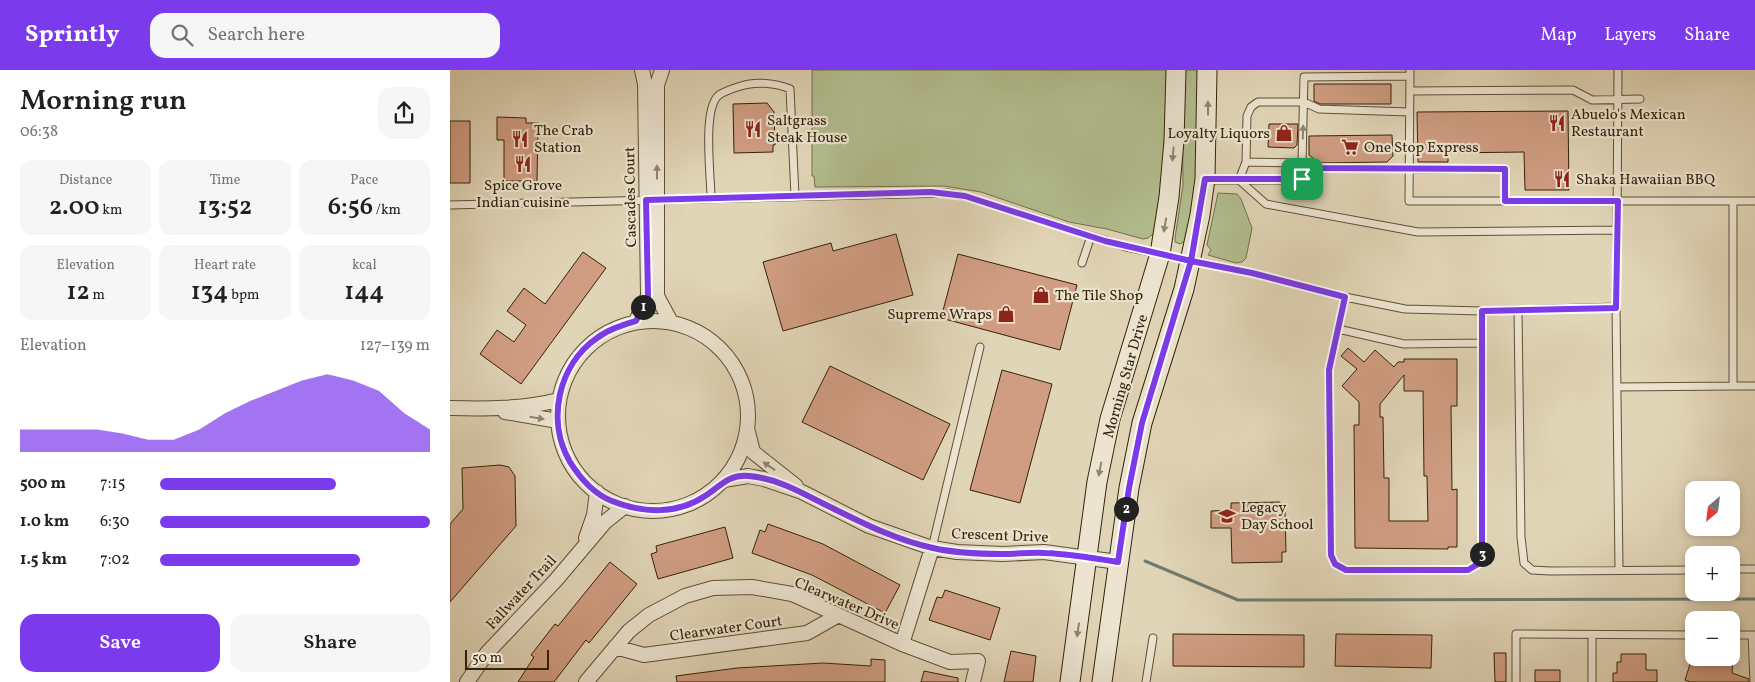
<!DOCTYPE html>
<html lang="en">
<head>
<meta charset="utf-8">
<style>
  :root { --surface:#fff; --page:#f6f6f6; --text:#202124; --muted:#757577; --accent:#7c3aed }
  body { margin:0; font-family:Vollkorn,serif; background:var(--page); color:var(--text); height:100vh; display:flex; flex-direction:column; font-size:19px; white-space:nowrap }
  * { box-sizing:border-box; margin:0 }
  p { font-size:16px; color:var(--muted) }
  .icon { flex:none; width:28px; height:28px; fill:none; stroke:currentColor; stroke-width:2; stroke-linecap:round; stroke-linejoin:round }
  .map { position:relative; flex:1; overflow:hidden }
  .side { display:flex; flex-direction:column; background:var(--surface); width:450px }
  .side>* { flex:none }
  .needle { width:32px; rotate:208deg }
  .controls { position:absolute; left:1235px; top:411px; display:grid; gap:10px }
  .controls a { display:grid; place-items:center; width:55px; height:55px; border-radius:10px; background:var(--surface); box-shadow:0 2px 8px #0003; font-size:25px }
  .scale { position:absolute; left:15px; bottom:12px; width:84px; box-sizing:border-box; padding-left:5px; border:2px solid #352307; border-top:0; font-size:14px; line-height:18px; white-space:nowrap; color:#352307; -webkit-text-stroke:4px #ece4d0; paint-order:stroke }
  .pin { position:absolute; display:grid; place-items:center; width:42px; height:42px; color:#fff; margin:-21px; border-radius:10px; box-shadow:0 2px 8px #0006 }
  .km { position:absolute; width:25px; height:25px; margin:-12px; border-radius:50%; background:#222; color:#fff; font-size:14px; line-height:25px; text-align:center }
  .round { display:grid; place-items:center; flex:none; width:52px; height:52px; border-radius:15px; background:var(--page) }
  .head { display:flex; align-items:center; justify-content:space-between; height:85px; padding:0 20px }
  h1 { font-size:28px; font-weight:600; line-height:38px }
  .metrics { display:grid; grid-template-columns:repeat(3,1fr); gap:8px; height:85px; padding:5px 20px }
  .metrics div { display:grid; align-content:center; border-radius:12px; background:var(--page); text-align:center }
  .metrics b { font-size:25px; font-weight:600 }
  .metrics small { font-size:14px; font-weight:400 }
  .metrics p { font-size:14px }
  .chart { height:140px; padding:10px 20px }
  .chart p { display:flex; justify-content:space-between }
  .chart svg { width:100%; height:90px; margin-top:5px; fill:var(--accent); opacity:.7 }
  .action { display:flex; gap:10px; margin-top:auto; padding:10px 20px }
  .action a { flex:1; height:58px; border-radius:15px; background:var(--accent); color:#fff; font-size:20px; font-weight:600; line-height:58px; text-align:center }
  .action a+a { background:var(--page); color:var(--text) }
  ul { padding:0 20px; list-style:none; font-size:16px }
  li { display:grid; grid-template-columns:80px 60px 1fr; align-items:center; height:38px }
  li i { height:12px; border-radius:6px; background:var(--accent) }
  header { display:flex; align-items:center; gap:30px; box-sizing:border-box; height:70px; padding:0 25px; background:var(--accent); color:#fff }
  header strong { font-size:24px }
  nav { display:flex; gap:28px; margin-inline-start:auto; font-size:18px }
  .search { width:350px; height:45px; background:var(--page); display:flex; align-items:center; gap:12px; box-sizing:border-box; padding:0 18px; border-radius:15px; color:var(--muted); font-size:19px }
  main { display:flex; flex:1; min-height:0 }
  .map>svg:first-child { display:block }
  .green { fill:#b2bd8e; stroke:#74704a }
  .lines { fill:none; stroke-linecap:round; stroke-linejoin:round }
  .stream { stroke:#6e7c6e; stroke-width:3 }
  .building { fill:#d09d82; stroke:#352307; fill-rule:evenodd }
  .lane-casing { stroke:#605033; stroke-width:9 }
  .street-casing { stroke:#605033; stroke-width:16 }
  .secondary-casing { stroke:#352307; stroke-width:21 }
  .lane { stroke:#ece4d0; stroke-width:7 }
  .street { stroke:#ece4d0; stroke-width:14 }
  .secondary { stroke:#ece4d0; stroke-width:19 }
  .oneway { fill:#90846c }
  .route-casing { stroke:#fff; stroke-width:10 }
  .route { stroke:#7c3aed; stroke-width:6 }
  .labels { text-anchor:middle; stroke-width:4.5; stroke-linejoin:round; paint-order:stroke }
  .poi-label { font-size:15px; fill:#352307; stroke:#ece4d0; text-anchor:start }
  .street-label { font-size:15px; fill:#352307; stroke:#ece4d0 }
</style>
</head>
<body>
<header>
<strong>Sprintly</strong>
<div class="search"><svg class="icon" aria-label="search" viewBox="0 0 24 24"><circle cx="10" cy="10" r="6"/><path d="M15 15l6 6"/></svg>Search here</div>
<nav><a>Map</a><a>Layers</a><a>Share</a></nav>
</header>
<main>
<section class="side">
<div class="head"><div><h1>Morning run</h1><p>06:38</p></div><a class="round"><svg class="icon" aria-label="share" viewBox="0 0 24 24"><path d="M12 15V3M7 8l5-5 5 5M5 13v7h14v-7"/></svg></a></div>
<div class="metrics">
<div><p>Distance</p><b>2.00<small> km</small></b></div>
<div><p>Time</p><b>13:52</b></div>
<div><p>Pace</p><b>6:56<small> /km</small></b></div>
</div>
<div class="metrics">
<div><p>Elevation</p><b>12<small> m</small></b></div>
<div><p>Heart rate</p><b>134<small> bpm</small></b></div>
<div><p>kcal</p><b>144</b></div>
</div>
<div class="chart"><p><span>Elevation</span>127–139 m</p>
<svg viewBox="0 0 160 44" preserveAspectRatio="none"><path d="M0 44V33L10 33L20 33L30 33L40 35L50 38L60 38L70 33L80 25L90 19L100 14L110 9L120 6L130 9L140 14L150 25L160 33V44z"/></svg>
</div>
<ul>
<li><b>500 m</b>7:15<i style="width:65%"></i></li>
<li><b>1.0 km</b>6:30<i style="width:100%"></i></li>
<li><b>1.5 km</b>7:02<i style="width:74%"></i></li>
</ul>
<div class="action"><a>Save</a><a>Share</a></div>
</section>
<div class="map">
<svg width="1305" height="612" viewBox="0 0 1305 612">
  <rect width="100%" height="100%" fill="#e1d5b7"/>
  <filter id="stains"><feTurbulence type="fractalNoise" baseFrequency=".004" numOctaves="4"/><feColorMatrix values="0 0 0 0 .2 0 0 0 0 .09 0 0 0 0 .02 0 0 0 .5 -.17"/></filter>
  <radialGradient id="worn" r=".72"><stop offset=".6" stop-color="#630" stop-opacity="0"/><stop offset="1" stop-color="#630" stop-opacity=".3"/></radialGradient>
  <!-- green -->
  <path class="green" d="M362 0H719V63L707 161 698 168 693 169 657 159 619 152 531 122 494 116 365 117 364 106H362Z
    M735 0H748L747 114 735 171 730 174 725 172V168L733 115 732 12Z
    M768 123 787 124 791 129 802 158 796 188 792 192 786 193 758 185 761 180 757 175Z"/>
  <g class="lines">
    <!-- stream -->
    <path class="stream" d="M695 491 788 530 1305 529"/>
  </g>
  <!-- building -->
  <path class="building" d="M864 14H941V34H870L864 31Z
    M317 33 324 42 325 75H323V82L284 83 283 34Z
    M1118 41 1119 120H1075L1074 82 998 83V92H968L967 42Z
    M47 47 76 48V53H88L87 111H54V70H47Z
    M0 51H20V113H0Z
    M819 54H848L847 75 844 78 818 77Z
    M942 65 943 86 937 92 869 93 859 85V66Z
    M446 164 463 225 333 261 313 192 381 173 383 181Z
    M133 182 156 198 71 314 30 284 47 260 64 272 76 255 57 241 74 218 95 234Z
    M508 184 627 215 610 280 491 248Z
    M898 278 914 292 925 280 944 297 948 292H954V289H1007V336H1001L1002 420 1007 419V477H998V479L905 478 904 355H909V332L892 316 907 299 891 286ZM954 305V321H973L974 406H977L978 451H939V408H934L933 347H930V334Z
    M380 296 500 354 473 410 352 352Z
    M552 300 602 314 570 433 520 420Z
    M50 395 59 397 65 406 66 456 0 532V454L13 439 12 398Z
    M830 432 831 442H835L836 482H832V492L782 493 781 458H761V441L781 440V433Z
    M318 454 373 474 450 515 435 543 362 505 302 483 310 460 315 462Z
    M275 457 283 488 208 509 201 484 207 482 206 476Z
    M160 492 187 514 139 573 136 570 104 612H68L84 587 81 585 105 554 108 556Z
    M495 520 550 538 540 570 479 550 487 527 492 528Z
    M723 564 854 565V597L723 596Z
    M886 564 982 565 981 598 885 596Z
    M561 581 586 586 583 612H554Z
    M1044 583H1056V612H1045Z
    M1171 584H1196V600H1207V612H1163V603H1167V592H1171Z
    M1242 588H1257L1264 590 1266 588H1283L1282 603 1299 609V612H1240L1235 610Z
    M421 589 435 590V612H227L226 606 287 598 373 593 421 596Z
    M1085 600H1110V612H1085Z
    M474 601 508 608V612H471Z"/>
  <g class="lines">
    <!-- lane casing -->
    <g class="lane-casing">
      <path id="lane" d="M960 0 959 131H1305
        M960 21 1123 20 1142 30 1190 29
        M796 92 852 93 868 98 1055 99V131
        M852 93 854 7 960 6
        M757 110H789L796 92 797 46 801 37 808 32H854L869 39 959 42
        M789 110 816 134 968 162 1167 160 1166 237
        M789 110H848L854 106 858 94
        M261 128C261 106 252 38 269 25 275 21 284 18 291 16 305 11 326 13 340 19L345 126
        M1283 131V316H1305
        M0 135 498 123 515 126 676 177 802 203 895 227 955 239 1032 241 1166 237 1169 500
        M1167 160 1168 0
        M632 193 641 166
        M895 227 879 300 881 485 885 494 896 500H1018L1028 494 1032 485V241
        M1068 240 1071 467 1074 493 1082 500 1100 501 1244 500
        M888 259 954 274 1032 273
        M1167 317 1283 316
        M482 478 530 277
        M1281 499H1305
        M1142 565V612
        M1281 565H1305
        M1302 565 1304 612
        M696 612 703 568
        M1066 612V564L1244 565"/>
    </g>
    <!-- street casing -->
    <g class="street-casing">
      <path id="street" d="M212 0 207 15V226L221 252
        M108 346a95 95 0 1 1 190 0a95 95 0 1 1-190 0Z
        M186 251 198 226 195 14 192 0
        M0 338C36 339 73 339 109 330
        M55 342 108 351
        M298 362 303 382 346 416
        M274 410 298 406 314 409 352 422 419 456 482 478 507 482 553 484 594 482 668 492
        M136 468 144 445 147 422
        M452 574 482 478
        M165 577 194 585 357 563 387 546
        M17 612 37 583 106 510 155 452 175 436
        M136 612 179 561 199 545 235 526 263 518 302 517 342 524 452 574 500 592 528 591 523 612"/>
    </g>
    <!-- secondary casing -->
    <g class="secondary-casing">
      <path id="secondary" d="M620 612 647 412 660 349 710 184 719 127 724 71 726 0
        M652 612 679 418 692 353 734 219 750 145 755 109 757 0"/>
    </g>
    <!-- lane -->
    <use href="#lane" class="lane"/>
    <!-- street -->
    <use href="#street" class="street"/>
    <!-- secondary -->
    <use href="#secondary" class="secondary"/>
  </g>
  <!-- one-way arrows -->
  <defs><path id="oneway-solid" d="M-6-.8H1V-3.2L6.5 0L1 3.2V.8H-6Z" transform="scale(1.25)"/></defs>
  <g class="oneway">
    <use href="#oneway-solid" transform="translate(758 38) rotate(-90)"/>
    <use href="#oneway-solid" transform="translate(853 62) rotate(-88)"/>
    <use href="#oneway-solid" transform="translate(723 84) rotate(95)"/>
    <use href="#oneway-solid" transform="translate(207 102) rotate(-90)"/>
    <use href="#oneway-solid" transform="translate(715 155) rotate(100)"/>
    <use href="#oneway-solid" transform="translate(87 348) rotate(9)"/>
    <use href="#oneway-solid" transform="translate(319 396) rotate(-146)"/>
    <use href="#oneway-solid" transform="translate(650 399) rotate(101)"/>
    <use href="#oneway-solid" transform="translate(628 560) rotate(98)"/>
  </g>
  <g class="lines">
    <!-- route casing -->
    <g class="route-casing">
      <path id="route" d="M852 109H755L741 191 655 171 515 126 481 122 196 130 198 226 186 251C173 255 159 259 147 268 108 295 96 351 120 392 130 408 144 424 162 431 192 443 227 445 255 426 271 416 278 404 299 406 325 408 349 421 372 433 407 450 444 470 483 478 505 483 530 484 552 484 567 484 581 482 595 483 620 484 644 488 668 492L679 418 692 353 741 191 802 203 895 227 879 300 881 485 885 494 896 500H1018L1028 494 1032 486V241L1166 238 1168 131H1055V99L868 98 858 94 852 109"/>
    </g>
    <!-- route -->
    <use href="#route" class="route"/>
  </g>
  <!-- icons -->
  <defs>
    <g id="restaurant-bare" transform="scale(1.35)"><path d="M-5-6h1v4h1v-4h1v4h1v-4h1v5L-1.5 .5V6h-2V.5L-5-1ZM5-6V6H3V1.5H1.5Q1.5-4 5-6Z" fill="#8f2418" stroke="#ece4d0" stroke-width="2.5" paint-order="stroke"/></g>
    <g id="shop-bare" transform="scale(1.35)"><path d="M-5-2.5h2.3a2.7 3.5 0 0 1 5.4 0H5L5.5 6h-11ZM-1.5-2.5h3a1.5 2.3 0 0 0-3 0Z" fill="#8f2418" stroke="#ece4d0" stroke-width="2.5" paint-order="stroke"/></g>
    <g id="supermarket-bare" transform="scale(1.35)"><path d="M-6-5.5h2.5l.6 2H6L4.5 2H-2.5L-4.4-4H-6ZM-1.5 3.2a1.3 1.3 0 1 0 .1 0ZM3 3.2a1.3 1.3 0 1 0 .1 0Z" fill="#8f2418" stroke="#ece4d0" stroke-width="2.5" paint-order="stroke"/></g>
    <g id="school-bare" transform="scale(1.35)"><path d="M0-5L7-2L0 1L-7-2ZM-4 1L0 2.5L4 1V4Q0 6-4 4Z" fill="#8f2418" stroke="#ece4d0" stroke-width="2.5" paint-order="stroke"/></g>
  </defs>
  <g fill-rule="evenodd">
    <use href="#restaurant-bare" x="1107" y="53"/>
    <use href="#restaurant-bare" x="303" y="59"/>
    <use href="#shop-bare" x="834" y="63"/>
    <use href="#restaurant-bare" x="70" y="69"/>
    <use href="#supermarket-bare" x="900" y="77"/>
    <use href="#restaurant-bare" x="73" y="94"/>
    <use href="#restaurant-bare" x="1112" y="109"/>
    <use href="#shop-bare" x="591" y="225"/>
    <use href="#shop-bare" x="556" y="244"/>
    <use href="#school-bare" x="777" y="446"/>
  </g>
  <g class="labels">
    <!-- poi labels -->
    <g class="poi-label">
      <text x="1121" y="49">Abuelo's Mexican<tspan x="1121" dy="17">Restaurant</tspan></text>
      <text x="317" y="55">Saltgrass<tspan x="317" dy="17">Steak House</tspan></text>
      <text x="84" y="65">The Crab<tspan x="84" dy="17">Station</tspan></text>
      <text x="820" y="68" text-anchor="end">Loyalty Liquors</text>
      <text x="914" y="82">One Stop Express</text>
      <text x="1126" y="114">Shaka Hawaiian BBQ</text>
      <text x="73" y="120" text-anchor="middle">Spice Grove<tspan x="73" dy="17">Indian cuisine</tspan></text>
      <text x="605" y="230">The Tile Shop</text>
      <text x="542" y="249" text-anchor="end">Supreme Wraps</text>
      <text x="791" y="442">Legacy<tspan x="791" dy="17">Day School</tspan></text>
    </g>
    <!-- street labels -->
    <g class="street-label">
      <text transform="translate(180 127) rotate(-91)" y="5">Cascades Court</text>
      <text transform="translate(675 306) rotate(-74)" y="5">Morning Star Drive</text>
      <text transform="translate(550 465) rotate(2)" y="5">Crescent Drive</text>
      <text transform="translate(71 522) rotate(-47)" y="5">Fallwater Trail</text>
      <text transform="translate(397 533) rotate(23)" y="5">Clearwater Drive</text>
      <text transform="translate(276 558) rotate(-8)" y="5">Clearwater Court</text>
    </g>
  </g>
  <rect width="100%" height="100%" filter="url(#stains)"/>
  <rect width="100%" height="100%" fill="url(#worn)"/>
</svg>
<div class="controls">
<a><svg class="needle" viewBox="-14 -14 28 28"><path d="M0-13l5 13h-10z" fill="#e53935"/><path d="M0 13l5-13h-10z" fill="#757577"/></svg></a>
<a>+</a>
<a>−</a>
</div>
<div class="scale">50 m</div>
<div class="pin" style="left:852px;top:109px;background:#1e9e55"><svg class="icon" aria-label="arrive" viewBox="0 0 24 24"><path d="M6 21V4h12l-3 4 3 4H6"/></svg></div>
<b class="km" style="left:193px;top:237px">1</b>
<b class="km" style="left:676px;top:439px">2</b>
<b class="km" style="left:1032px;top:484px">3</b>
</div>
</main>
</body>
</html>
